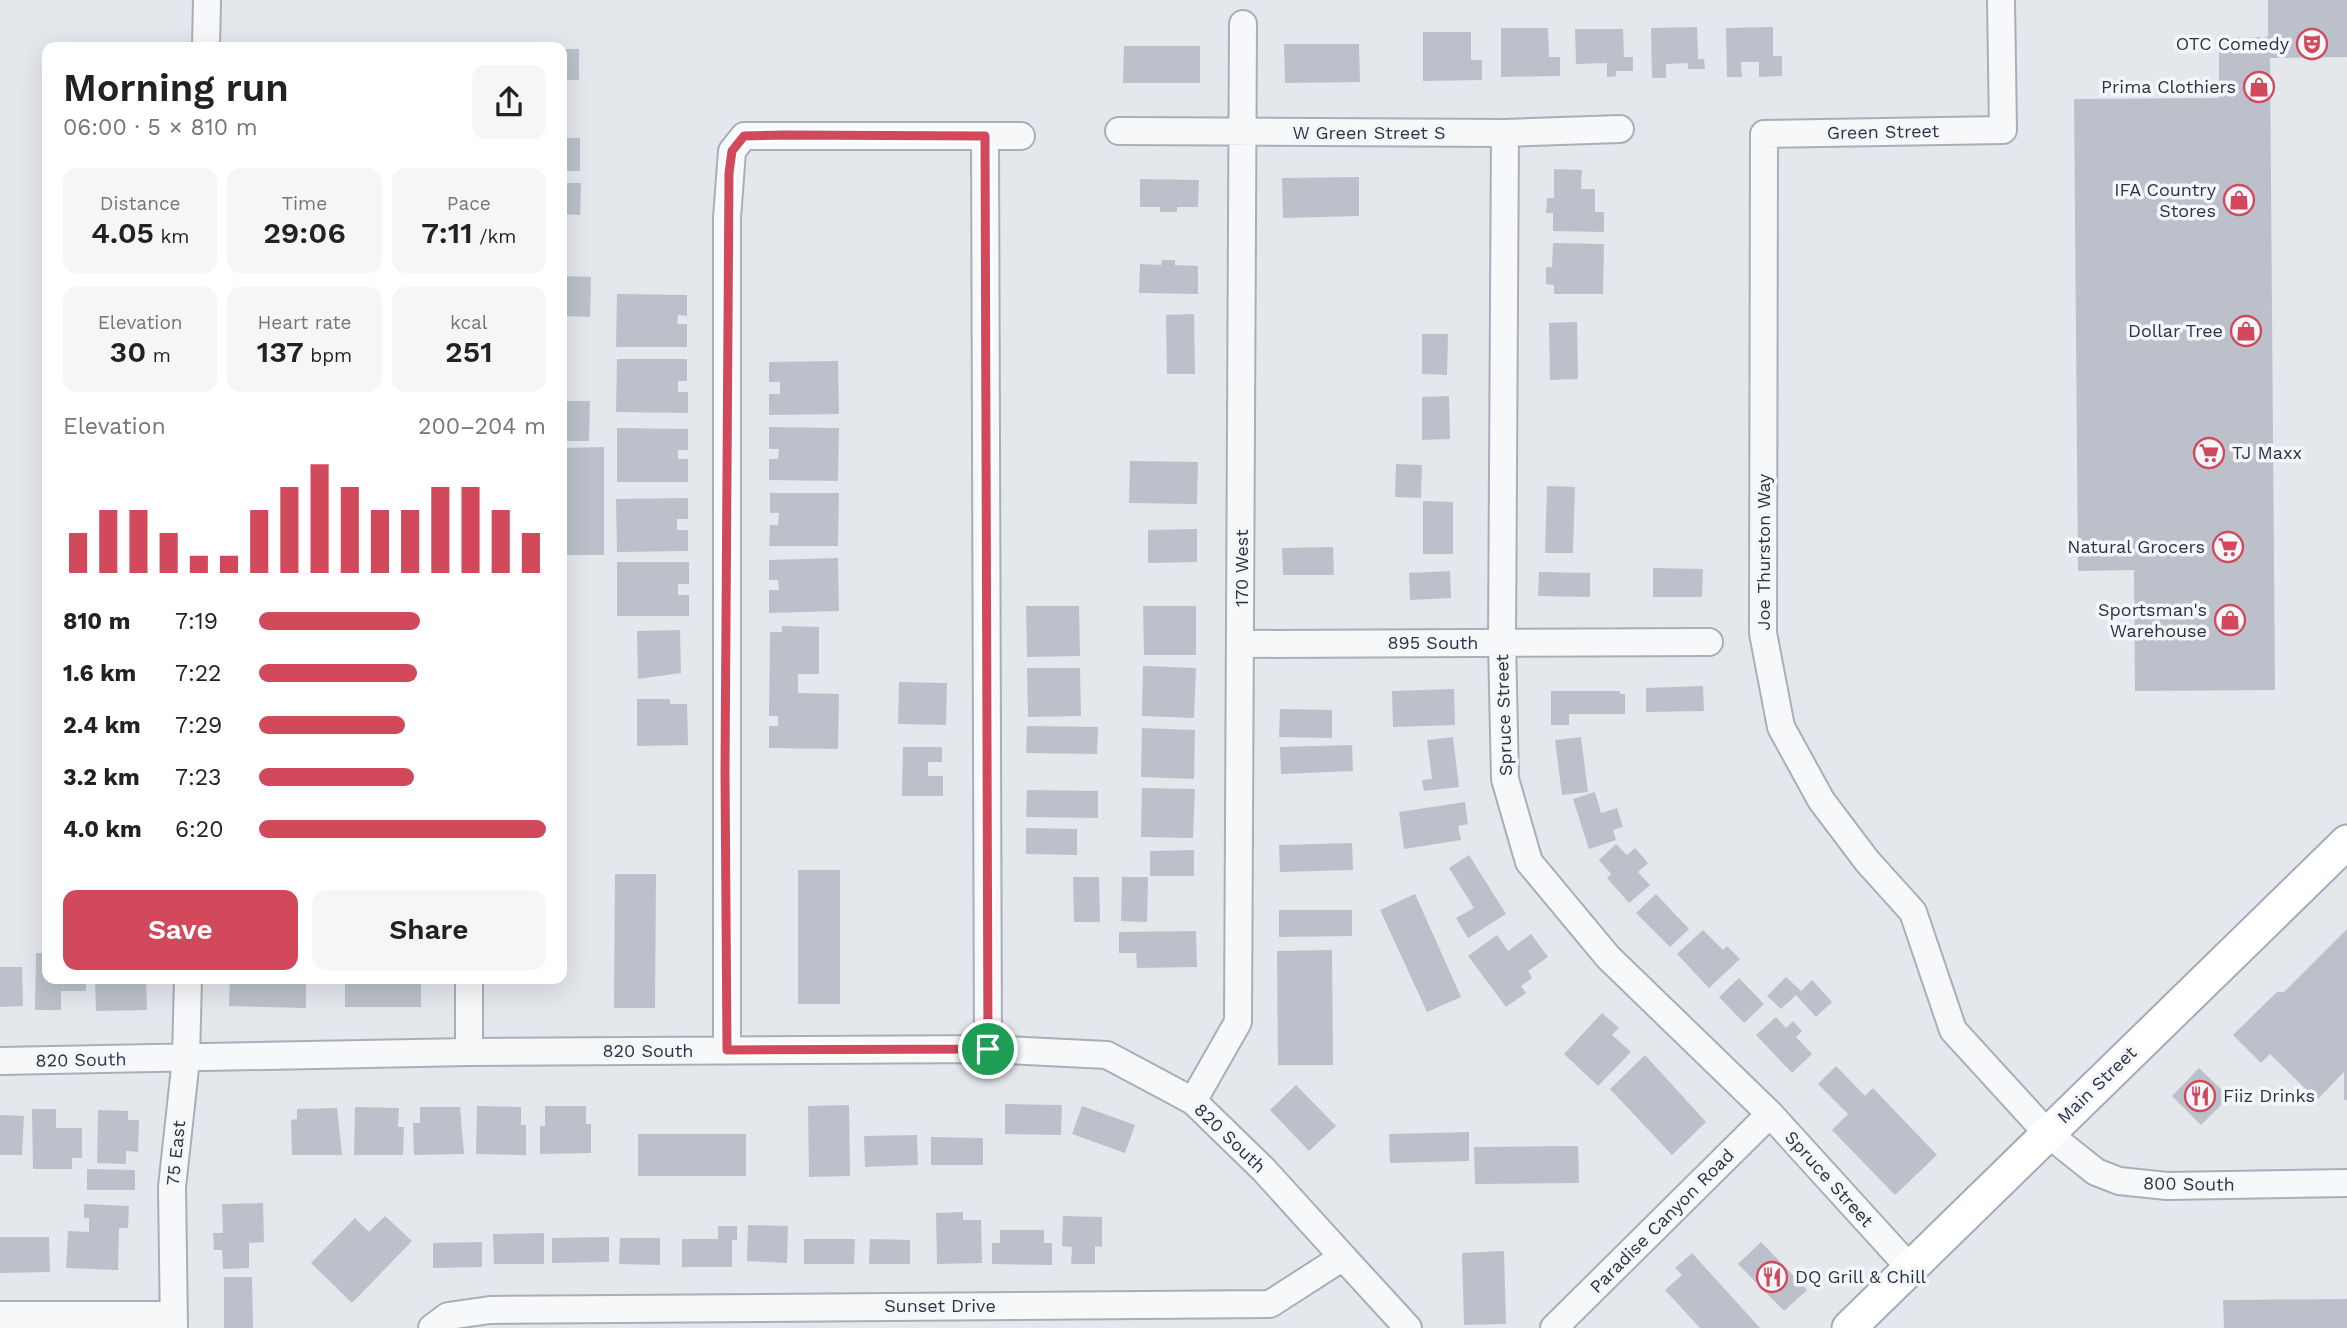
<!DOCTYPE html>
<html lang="en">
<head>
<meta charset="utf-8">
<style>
  :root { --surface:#fff; --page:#f6f6f6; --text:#222; --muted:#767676; --accent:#d1495b }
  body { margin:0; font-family:"Work Sans",sans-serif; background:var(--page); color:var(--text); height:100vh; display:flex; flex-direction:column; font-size:26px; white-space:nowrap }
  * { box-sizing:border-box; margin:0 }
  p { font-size:23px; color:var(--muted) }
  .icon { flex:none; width:38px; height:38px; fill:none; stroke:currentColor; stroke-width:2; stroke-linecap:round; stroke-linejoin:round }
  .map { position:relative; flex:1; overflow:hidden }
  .sheet { position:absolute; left:42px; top:42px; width:525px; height:942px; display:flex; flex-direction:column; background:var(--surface); border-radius:14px; box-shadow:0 7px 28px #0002 }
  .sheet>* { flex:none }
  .pin { position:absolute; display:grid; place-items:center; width:60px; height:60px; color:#fff; margin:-30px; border:4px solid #fff; border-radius:50%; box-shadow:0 2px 7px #0007 }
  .round { display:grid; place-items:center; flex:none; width:74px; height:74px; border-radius:14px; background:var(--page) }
  .overview { display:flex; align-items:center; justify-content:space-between; height:119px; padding:0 21px }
  h1 { font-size:38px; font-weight:600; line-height:52px }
  .stats { display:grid; grid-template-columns:repeat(3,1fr); gap:10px; height:119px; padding:7px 21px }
  .stats div { display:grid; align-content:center; border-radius:14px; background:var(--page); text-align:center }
  .stats b { font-size:30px; font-weight:600 }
  .stats small { font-size:19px; font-weight:400 }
  .stats p { font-size:19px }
  .chart { height:196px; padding:14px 21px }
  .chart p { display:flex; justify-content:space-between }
  .chart svg { width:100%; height:126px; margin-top:7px; stroke:var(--accent); stroke-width:6 }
  .primary-button { display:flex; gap:14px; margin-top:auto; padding:14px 21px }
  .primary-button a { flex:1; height:80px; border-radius:14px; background:var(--accent); color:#fff; font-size:28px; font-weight:600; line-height:80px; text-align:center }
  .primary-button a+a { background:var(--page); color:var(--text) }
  ul { padding:0 21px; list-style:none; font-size:23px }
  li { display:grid; grid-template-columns:112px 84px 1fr; align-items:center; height:52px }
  li i { height:18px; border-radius:9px; background:var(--accent) }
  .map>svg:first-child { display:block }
  .building { fill:#bbc0ca }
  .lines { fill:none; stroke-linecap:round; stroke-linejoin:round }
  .minor-casing { stroke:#a9aeb7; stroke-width:30 }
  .major-casing { stroke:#a3abb8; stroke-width:37 }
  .minor { stroke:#f7f8fa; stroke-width:26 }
  .major { stroke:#fff; stroke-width:33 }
  .route-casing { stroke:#fff; stroke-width:14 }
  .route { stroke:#d1495b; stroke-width:9 }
  .labels { text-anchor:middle; stroke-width:7; stroke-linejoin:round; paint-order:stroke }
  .poi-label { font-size:18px; fill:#2b3445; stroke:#f4f6f9; text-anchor:end }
  .street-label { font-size:18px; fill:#2b3445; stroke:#f4f6f9 }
</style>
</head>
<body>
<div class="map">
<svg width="2347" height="1328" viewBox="0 0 2347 1328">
  <rect width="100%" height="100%" fill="#e4e7ec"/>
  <!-- building -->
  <path class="building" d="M2268 0H2347V57L2270 58 2275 690 2135 691 2134 570 2078 571 2074 99 2219 98V38L2268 37Z
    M1697 27 1698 59H1704L1705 69H1688V63L1666 64V78H1652L1651 28Z
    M1773 27V56H1782V76L1759 77V62H1741L1742 77H1727L1726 28Z
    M1501 28H1548L1549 57H1560V76L1501 77Z
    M1575 29H1623L1624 57H1633V71H1616V76L1607 77V63L1576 64Z
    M1423 32H1471V60H1482V80L1423 81Z
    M1284 44H1359L1360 82 1285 83Z
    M1124 46H1200V83H1123Z
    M562 49H579V80H562Z
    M562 138H580V171H562Z
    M1554 169 1582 170 1581 189H1595V212H1604V232L1553 231V213H1546L1547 198H1554Z
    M1359 177V216L1283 218 1282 178Z
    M1140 179 1199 180 1198 207H1177V212H1160V207H1140Z
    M562 183H581L580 215 562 214Z
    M1553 243 1604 244 1603 294H1554V285L1546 284V267H1552Z
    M1162 260H1175V265L1198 266V294L1139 293 1140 264 1161 265Z
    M562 276 591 277 590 317 562 316Z
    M617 294 687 295V316L678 315 677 324H687V347H616Z
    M1194 314 1195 374H1167L1166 315Z
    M1577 322 1578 379 1550 380 1549 323Z
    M1422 334H1448L1447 375 1422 374Z
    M617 359H687V381H678V392H688V413L616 412Z
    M838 361 839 414 769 415V394H780V382H769V362Z
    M1449 396 1450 439 1422 440V397Z
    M562 401H590L589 441H562Z
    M769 427 839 428 838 481 769 480V459H778L779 449H769Z
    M617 428 688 429V450H678V459H688V482H617Z
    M604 447V555H562V448Z
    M1130 461 1198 462 1197 504 1129 503Z
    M1396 464 1422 465 1421 498 1395 497Z
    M1547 486 1575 487 1573 553H1545Z
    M770 493H839L838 546H769L770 525H778L779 513H770Z
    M688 498V519H677V530H688V551L617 552 616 499Z
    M1423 501 1453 502V554H1423Z
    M1197 529V562L1148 563V530Z
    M1333 547 1334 575H1283L1282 548Z
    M838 558 839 611 769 613V590H779L778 580H769V560Z
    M617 562H689V584H678V595H689V616H617Z
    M1653 568 1703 569 1702 597H1653Z
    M1450 571 1451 598 1410 600 1409 573Z
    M1539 572 1590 573V597L1538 596Z
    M1026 606H1079L1080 656 1027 657Z
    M1143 606H1196V655H1144Z
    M782 626 819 627V674H798V693L839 694 838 749 769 748V726H778V716H769L770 632H782Z
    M680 630 681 673 638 679 637 631Z
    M1143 666 1196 668 1194 718 1142 716Z
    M1027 668H1080L1081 716 1028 717Z
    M899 682 947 683 946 725 898 724Z
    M1703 686 1704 711 1646 712V688Z
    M1454 689 1455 725 1393 727 1392 691Z
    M1551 691H1620V694H1625V714H1569V725H1551Z
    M637 699H670V704H687L688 745 637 746Z
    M1280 709 1332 710V738L1279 737Z
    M1027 726 1098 727 1097 754 1026 753Z
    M1142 728 1195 730 1194 779 1141 777Z
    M1453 737 1459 787 1424 791 1422 780 1432 779 1427 740Z
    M1581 737 1588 792 1562 795 1555 740Z
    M1352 745 1353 771 1281 774 1280 747Z
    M903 747H942V762H928V776H943V796H902Z
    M1142 788 1195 789 1193 838 1141 837Z
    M1027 790 1098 791V818L1026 817Z
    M1595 792 1601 813 1617 808 1623 827 1613 830 1616 840 1589 849 1573 799Z
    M1465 802 1468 824 1458 826 1461 840 1404 849 1399 812Z
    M1026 828 1077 829V855L1026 854Z
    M1352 843 1353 870 1280 872 1279 845Z
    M1616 844 1627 855 1635 848 1648 863 1638 872 1650 885 1629 903 1607 878 1611 874 1599 860Z
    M1194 850V876H1150V851Z
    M1469 855 1506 914 1468 938 1456 918 1474 908 1449 868Z
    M798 870H840V1004H798Z
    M615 874H656L655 1008H614Z
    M1073 877H1099L1100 922H1074Z
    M1122 877H1148L1147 922 1121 921Z
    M1415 894 1461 997 1427 1012 1380 910Z
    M1656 894 1689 929 1670 947 1636 913Z
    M1279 910H1352V936L1279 937Z
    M2347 929V1100H2344V1072L2317 1100 2270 1054 2261 1063 2233 1035 2277 992H2284Z
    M1703 930 1723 950 1727 946 1740 959 1709 988 1677 954Z
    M1196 931 1197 967 1137 968 1136 953H1119V932Z
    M1531 934 1548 957 1528 971 1532 978 1521 986 1526 993 1506 1007 1468 956 1497 935 1508 951Z
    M1332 950 1333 1065H1278L1277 951Z
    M36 953H47V978H86V991H61V1010H35Z
    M0 967H22L23 1006 0 1007Z
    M1786 977 1801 991 1812 980 1832 1002 1816 1017 1796 995 1781 1009 1767 996Z
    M95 978H146L147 1010 96 1011Z
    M230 978H306V1008L229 1006Z
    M339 978H421V1007H345V981H339Z
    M1739 978 1764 1004 1744 1023 1719 997Z
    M1602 1013 1619 1028 1612 1035 1631 1052 1598 1086 1564 1054Z
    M1776 1017 1786 1028 1793 1021 1802 1031 1796 1037 1812 1054 1792 1073 1756 1035Z
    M1645 1055 1706 1122 1672 1155 1610 1089Z
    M1836 1066 1865 1096 1873 1088 1937 1155 1895 1195 1832 1130 1848 1114 1818 1084Z
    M2199 1068 2229 1097 2201 1125 2172 1096Z
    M1296 1085 1336 1126 1309 1151 1270 1110Z
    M1005 1104 1062 1105 1061 1135 1005 1134Z
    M849 1105 850 1176 809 1177 808 1106Z
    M477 1106 521 1107V1125H526V1155L476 1154Z
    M545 1106H586V1124H591V1153L540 1154V1126H545Z
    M1082 1106 1135 1125 1125 1153 1072 1134Z
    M355 1107 399 1108 398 1127H404L403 1155H354Z
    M420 1107H460L464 1154 414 1155 413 1123H420Z
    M337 1108 342 1155H292L291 1120 297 1119V1109Z
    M32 1109H56V1128H82V1158H72V1169H33Z
    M98 1110 128 1111V1120H139L138 1152 126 1151V1164L97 1163Z
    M0 1115 24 1116 22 1155H0Z
    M1469 1132V1161L1390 1163 1389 1134Z
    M638 1134H746V1176H638Z
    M917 1135 918 1165 865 1167 864 1136Z
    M931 1137 983 1138V1165H931Z
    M1578 1146 1579 1183 1475 1184 1474 1147Z
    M87 1169 135 1170V1190H87Z
    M263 1203 264 1242 249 1243V1268L223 1269 222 1250H214L213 1233H223L222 1204Z
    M84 1204 129 1206 128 1228H119L118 1270 66 1268 68 1231 89 1232V1218H84Z
    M963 1212V1220H981L982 1263 937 1264 936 1213Z
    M385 1216 412 1241 352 1303 311 1263 355 1218 369 1232Z
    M1063 1216 1102 1217V1247L1095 1246V1264H1071L1072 1247 1062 1246Z
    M748 1225 788 1226 787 1263 747 1261Z
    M718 1226H737V1240H732V1267H682V1239H718Z
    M1000 1230H1044V1243H1052V1265L992 1264V1243H1000Z
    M544 1233V1264H494L493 1234Z
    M0 1237H49L50 1272 0 1273Z
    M609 1237V1262L552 1263V1238Z
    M620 1238H660V1265L619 1264Z
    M804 1239H855L854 1264H804Z
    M870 1239 910 1240V1264H869Z
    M482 1242V1267L433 1268V1243Z
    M1761 1242 1807 1290 1784 1311 1738 1264Z
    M1504 1251 1506 1324 1464 1325 1462 1253Z
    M1692 1253 1760 1328H1700L1665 1290 1682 1275 1675 1268Z
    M224 1277H252L253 1328H224Z
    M2347 1299V1328H2224L2223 1300Z"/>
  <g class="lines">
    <!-- minor casing -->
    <g class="minor-casing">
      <path id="minor" d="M2001 0 2003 130 1764 134 1763 633 1781 727 1821 800 1867 861 1913 912 1953 1030 2047 1133 2096 1172 2119 1181 2167 1186 2347 1183
        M206 47 207 0
        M1119 131 1505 133 1620 129
        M1505 133 1502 642 1505 779 1529 862 1608 957 1770 1114 1910 1268
        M985 136 988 1049
        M1242 644 1709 642
        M727 1050V218L732 151 744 136H1021
        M469 1052V978
        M0 1061 469 1052 988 1049 1107 1055 1193 1101 1264 1170 1343 1257
        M1193 1101 1238 1022 1243 24
        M0 1315H174
        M174 1328 172 1187 186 1059 188 978
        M432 1328 448 1316 490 1310 1270 1304 1343 1257 1408 1328
        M1554 1328 1770 1114"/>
    </g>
    <!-- major casing -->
    <g class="major-casing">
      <path id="major" d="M1849 1328 2347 842"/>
    </g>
    <!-- minor -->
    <use href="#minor" class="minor"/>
    <!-- major -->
    <use href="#major" class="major"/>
  </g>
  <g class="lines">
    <!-- route casing -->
    <g class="route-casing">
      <path id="route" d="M785 135 985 136 988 1049 727 1050 725 771 729 173 732 151 744 136Z"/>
    </g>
    <!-- route -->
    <use href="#route" class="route"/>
  </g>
  <!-- icons -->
  <defs>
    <g id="theatre-ring" transform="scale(1.575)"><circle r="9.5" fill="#f4f6f9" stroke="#d1495b" stroke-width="1.5"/><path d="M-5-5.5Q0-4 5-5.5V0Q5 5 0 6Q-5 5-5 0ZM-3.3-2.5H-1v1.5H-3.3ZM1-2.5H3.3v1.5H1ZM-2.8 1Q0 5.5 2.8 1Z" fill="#d1495b"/></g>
    <g id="shop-ring" transform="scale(1.575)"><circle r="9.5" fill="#f4f6f9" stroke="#d1495b" stroke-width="1.5"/><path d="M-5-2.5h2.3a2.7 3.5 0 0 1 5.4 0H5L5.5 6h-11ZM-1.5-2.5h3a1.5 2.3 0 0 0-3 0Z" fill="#d1495b"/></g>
    <g id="supermarket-ring" transform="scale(1.575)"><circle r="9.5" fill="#f4f6f9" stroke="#d1495b" stroke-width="1.5"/><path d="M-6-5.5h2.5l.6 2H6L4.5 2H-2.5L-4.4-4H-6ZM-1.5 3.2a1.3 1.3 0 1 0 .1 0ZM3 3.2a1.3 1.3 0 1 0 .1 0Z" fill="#d1495b"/></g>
    <g id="restaurant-ring" transform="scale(1.575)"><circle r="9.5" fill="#f4f6f9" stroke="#d1495b" stroke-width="1.5"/><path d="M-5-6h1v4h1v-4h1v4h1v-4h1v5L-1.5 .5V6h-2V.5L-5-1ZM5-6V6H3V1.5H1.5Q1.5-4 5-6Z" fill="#d1495b"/></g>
  </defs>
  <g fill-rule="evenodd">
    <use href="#theatre-ring" x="2312" y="44"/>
    <use href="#shop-ring" x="2259" y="87"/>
    <use href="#shop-ring" x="2239" y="200"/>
    <use href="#shop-ring" x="2246" y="331"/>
    <use href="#supermarket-ring" x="2209" y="453"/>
    <use href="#supermarket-ring" x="2228" y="547"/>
    <use href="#shop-ring" x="2230" y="620"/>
    <use href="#restaurant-ring" x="2200" y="1096"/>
    <use href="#restaurant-ring" x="1772" y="1277"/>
  </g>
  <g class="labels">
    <!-- poi labels -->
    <g class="poi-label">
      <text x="2289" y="50">OTC Comedy</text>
      <text x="2236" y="93">Prima Clothiers</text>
      <text x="2216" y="196">IFA Country<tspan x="2216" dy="21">Stores</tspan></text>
      <text x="2223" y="337">Dollar Tree</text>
      <text x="2232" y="459" text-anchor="start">TJ Maxx</text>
      <text x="2205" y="553">Natural Grocers</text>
      <text x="2207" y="616">Sportsman's<tspan x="2207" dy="21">Warehouse</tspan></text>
      <text x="2223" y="1102" text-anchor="start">Fiiz Drinks</text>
      <text x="1795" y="1283" text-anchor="start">DQ Grill &amp; Chill</text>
    </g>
    <!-- street labels -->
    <g class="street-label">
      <text transform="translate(1883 132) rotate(-1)" y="6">Green Street</text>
      <text x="1369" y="139">W Green Street S</text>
      <text transform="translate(1764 552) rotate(-90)" y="6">Joe Thurston Way</text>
      <text transform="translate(1242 568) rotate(-90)" y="6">170 West</text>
      <text x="1433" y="649">895 South</text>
      <text transform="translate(1504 715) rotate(-92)" y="6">Spruce Street</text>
      <text x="648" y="1057">820 South</text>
      <text transform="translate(81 1060) rotate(-1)" y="6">820 South</text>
      <text transform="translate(2097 1085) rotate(-44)" y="6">Main Street</text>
      <text transform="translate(1230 1138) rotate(44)" y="6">820 South</text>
      <text transform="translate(176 1153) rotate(-84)" y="6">75 East</text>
      <text transform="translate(1829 1179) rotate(48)" y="6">Spruce Street</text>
      <text transform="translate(2189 1184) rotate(1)" y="6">800 South</text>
      <text transform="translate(1662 1221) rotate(-45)" y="6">Paradise Canyon Road</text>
      <text x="940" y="1312">Sunset Drive</text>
    </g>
  </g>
</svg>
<div class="pin" style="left:988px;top:1049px;background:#1e9e55"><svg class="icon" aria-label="arrive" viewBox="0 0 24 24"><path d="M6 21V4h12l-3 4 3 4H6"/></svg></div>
<section class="sheet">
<div class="overview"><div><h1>Morning run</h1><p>06:00 · 5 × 810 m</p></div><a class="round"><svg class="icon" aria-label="share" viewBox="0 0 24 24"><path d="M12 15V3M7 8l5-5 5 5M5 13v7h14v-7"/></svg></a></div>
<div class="stats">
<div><p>Distance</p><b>4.05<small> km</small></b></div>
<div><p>Time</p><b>29:06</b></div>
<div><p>Pace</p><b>7:11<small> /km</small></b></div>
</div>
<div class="stats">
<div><p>Elevation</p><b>30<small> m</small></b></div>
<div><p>Heart rate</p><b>137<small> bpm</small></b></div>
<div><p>kcal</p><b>251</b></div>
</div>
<div class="chart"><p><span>Elevation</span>200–204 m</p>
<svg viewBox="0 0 160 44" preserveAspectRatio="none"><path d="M5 44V30M15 44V22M25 44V22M35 44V30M45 44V38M55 44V38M65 44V22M75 44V14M85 44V6M95 44V14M105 44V22M115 44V22M125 44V14M135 44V14M145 44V22M155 44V30"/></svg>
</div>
<ul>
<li><b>810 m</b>7:19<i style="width:56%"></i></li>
<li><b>1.6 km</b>7:22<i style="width:55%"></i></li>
<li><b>2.4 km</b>7:29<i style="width:51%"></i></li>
<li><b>3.2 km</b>7:23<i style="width:54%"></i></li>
<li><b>4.0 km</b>6:20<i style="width:100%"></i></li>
</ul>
<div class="primary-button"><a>Save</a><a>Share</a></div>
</section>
</div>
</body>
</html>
